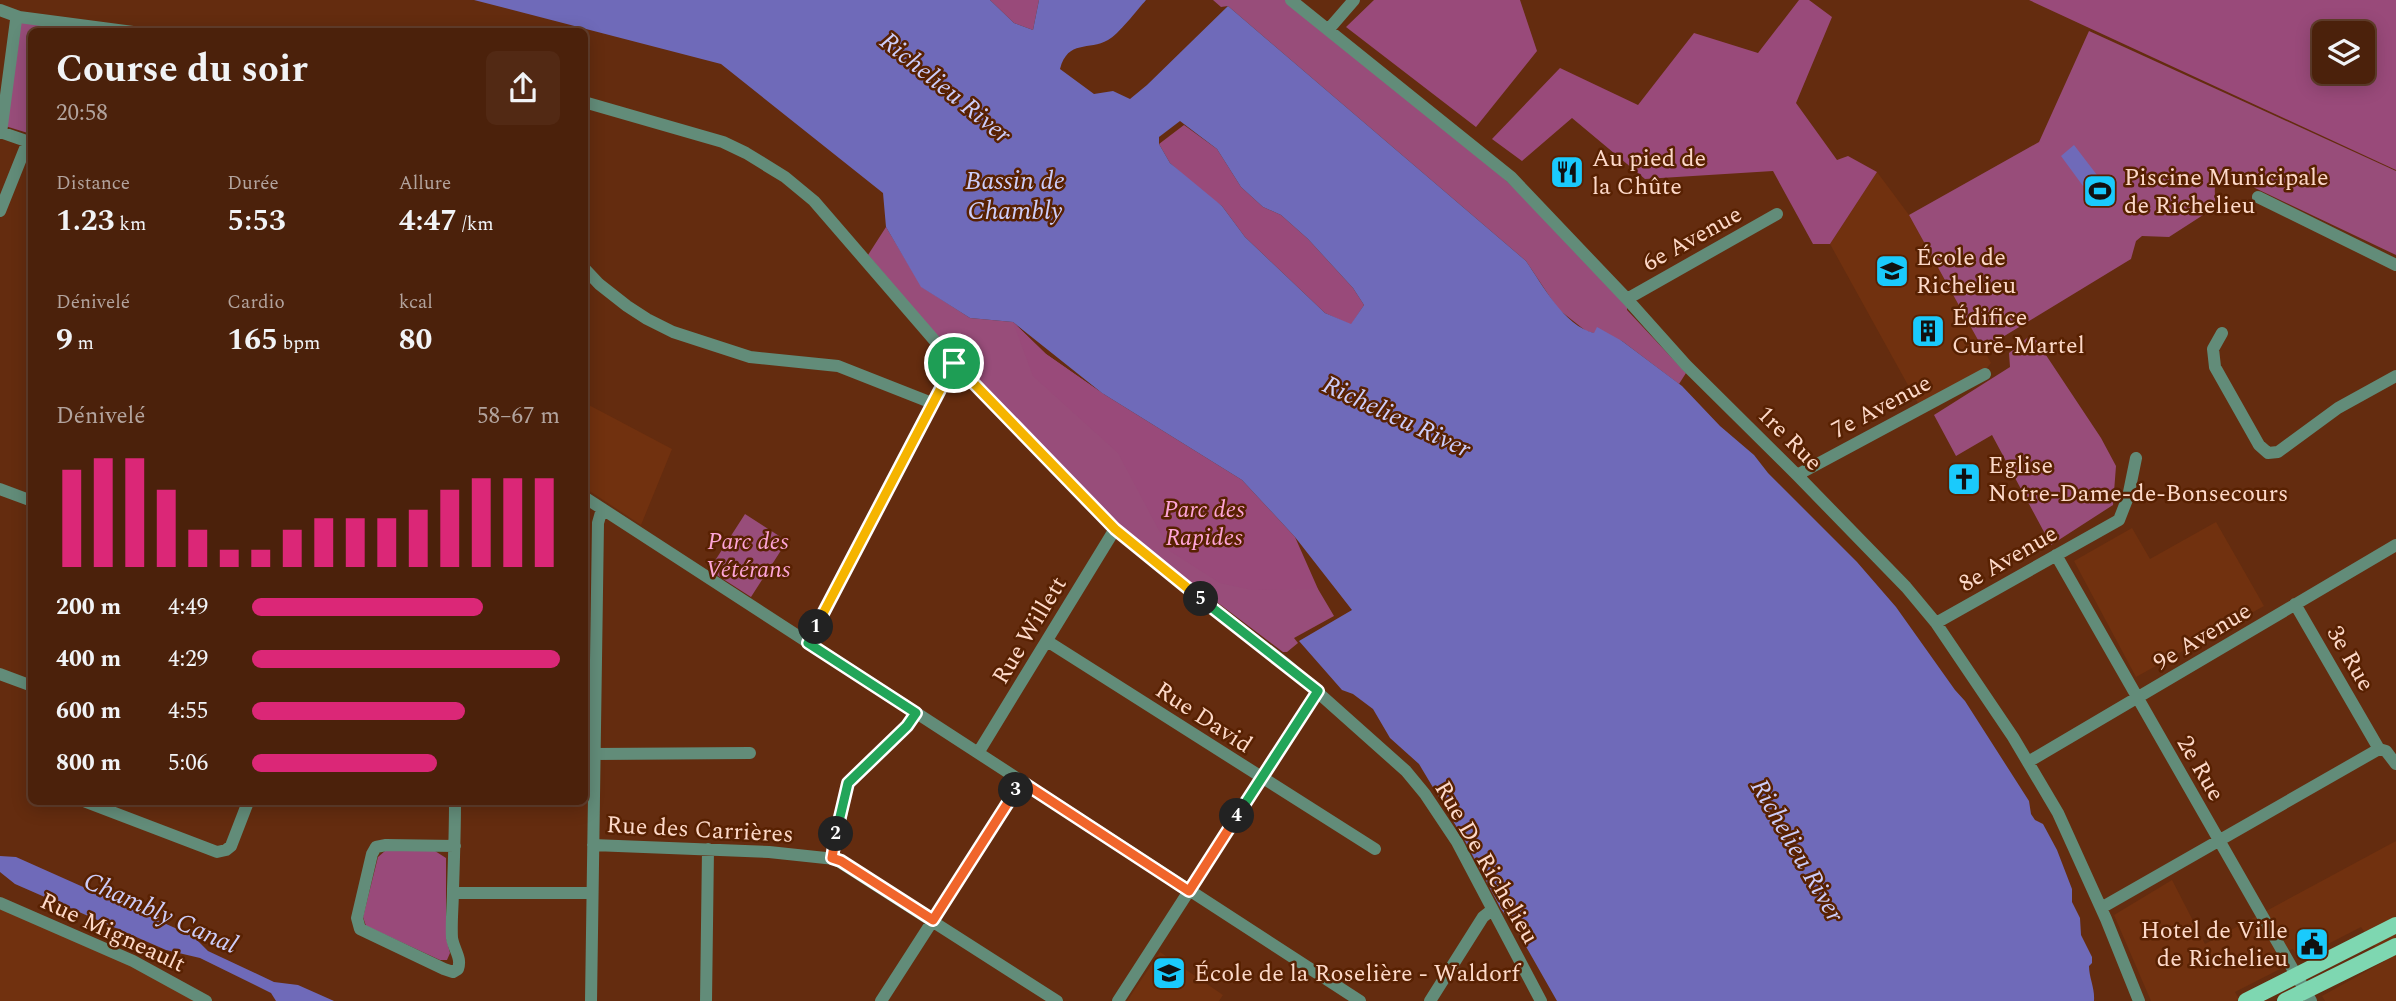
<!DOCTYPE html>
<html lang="fr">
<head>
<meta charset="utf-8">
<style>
  :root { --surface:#4b210b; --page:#522914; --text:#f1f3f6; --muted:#b2a39d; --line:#623e2c; --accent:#db2777 }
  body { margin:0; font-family:Spectral,serif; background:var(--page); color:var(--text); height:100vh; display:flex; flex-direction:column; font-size:26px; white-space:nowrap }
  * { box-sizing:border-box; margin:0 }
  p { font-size:23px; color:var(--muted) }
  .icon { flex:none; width:38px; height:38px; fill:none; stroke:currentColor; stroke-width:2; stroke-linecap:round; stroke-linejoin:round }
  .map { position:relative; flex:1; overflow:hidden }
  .panel { position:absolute; left:28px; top:28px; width:560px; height:777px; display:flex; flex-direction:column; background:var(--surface); border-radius:10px; box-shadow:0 4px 18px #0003,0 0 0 2px var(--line) }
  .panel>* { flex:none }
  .buttons { position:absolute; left:2312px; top:21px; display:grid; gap:14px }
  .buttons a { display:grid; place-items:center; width:63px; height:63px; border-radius:10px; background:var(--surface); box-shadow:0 4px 18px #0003,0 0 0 2px var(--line); font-size:35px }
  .pin { position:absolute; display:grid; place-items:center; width:60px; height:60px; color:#fff; margin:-30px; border:4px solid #fff; border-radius:50%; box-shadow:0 2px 7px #0007 }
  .km { position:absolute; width:35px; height:35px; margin:-18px; border-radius:50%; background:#222; color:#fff; font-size:19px; line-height:35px; text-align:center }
  .round { display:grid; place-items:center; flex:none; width:74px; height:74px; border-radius:10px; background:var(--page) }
  .headline { display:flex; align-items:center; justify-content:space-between; height:119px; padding:0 28px }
  h1 { font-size:38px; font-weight:700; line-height:52px }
  .figures { display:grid; grid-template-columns:repeat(3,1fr); gap:10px; height:119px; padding:7px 28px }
  .figures div { display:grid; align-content:center }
  .figures b { font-size:30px; font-weight:700 }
  .figures small { font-size:19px; font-weight:400 }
  .figures p { font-size:19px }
  .chart { height:196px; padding:14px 28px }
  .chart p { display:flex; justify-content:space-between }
  .chart svg { width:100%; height:126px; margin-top:7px; stroke:var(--accent); stroke-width:6 }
  ul { padding:0 28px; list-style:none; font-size:23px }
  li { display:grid; grid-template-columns:112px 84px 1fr; align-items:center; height:52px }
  li i { height:18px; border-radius:9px; background:var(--accent) }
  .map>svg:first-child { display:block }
  .built { fill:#71310f }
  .green { fill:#984d7a }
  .forest { fill:#994a7a; fill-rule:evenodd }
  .water { fill:#6f6ab9; fill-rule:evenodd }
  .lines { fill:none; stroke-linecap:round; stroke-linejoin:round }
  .minor { stroke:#628c79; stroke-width:12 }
  .major { stroke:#7ed7b1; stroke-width:16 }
  .split-1-casing { stroke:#fff; stroke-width:14 }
  .split-2-casing { stroke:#fff; stroke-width:14 }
  .split-3-casing { stroke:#fff; stroke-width:14 }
  .split-4-casing { stroke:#fff; stroke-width:14 }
  .split-5-casing { stroke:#fff; stroke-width:14 }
  .split-6-casing { stroke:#fff; stroke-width:14 }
  .split-1 { stroke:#f5b400; stroke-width:9 }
  .split-2 { stroke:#22a559; stroke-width:9 }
  .split-3 { stroke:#f0652b; stroke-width:9 }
  .split-4 { stroke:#f0652b; stroke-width:9 }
  .split-5 { stroke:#22a559; stroke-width:9 }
  .split-6 { stroke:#f5b400; stroke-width:9 }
  .labels { text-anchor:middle; stroke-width:5; stroke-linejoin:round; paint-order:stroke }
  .poi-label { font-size:24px; fill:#fdd9c9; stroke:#582102; text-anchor:start }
  .street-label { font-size:24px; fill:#fdd9c9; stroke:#582102 }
  .park-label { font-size:24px; font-style:italic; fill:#fda5d7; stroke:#582102 }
  .water-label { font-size:26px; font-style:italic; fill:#cdcdf9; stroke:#582102 }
</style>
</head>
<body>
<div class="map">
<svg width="2396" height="1001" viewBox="0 0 2396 1001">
  <rect width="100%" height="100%" fill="#642c0f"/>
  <!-- built -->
  <path class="built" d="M1877 172 1909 215 1991 363 1985 370 1919 405 1830 244Z
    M585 403 672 449 641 525 585 488Z
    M2216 522 2264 606 2136 677 2074 561 2132 528 2150 559Z
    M2396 841V1001H2325L2322 996 2385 961 2361 927 2299 959 2293 949 2274 957 2280 969 2235 992 2240 1001H2151L2114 915 2172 880 2205 944Z
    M0 908 136 968 199 1001H0Z
    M1160 952 1223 995 1219 1001H1127Z"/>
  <!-- green -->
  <path class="green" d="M1213 0H1285L1472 147 1627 299V310L1686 373 1679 384 1622 341 1586 331 1558 309 1526 261 1228 6 1221 7Z
    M16 20 133 31 32 32 31 134 2 125Z
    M2089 31 2396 171V255L2255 188C2243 179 2224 163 2216 184 2213 192 2217 200 2214 208L2169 237 2142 236 2136 241 2131 259 1983 349 1909 215 2039 142Z
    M886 227 922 287 970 318 1013 322 1046 354 1102 393 1318 589 1334 616 1294 638 1298 643 1287 652H1283L1152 553 1110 517 952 354 868 255Z
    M2032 334 2101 438 2116 466 2113 505 2051 545 1992 435 1956 456 1934 415 2010 367 2009 353Z
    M745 514 787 541 751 597 709 570Z"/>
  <!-- forest -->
  <path class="forest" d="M990 0H1039L1033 30 1014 23Z
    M1374 0H1520L1537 51 1476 127 1346 27Z
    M1799 0H1809L1832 17 1796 103 1837 160 1848 156 1877 172 1830 244H1813L1773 171 1645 179 1572 118 1522 161 1492 139 1560 68 1638 105 1694 33 1758 53Z
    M2029 0H2396V170ZM2324 33H2362V72H2324Z
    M1184 125 1217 149 1241 187 1263 207 1281 215 1308 239 1353 288 1364 305 1351 325 1325 313 1245 237 1222 206 1204 194 1170 163 1159 144Z
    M1013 322 1046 354 1102 393 1242 480 1295 537 1318 589 1252 590 1220 583 1170 551 1118 453 1033 376Z
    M385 851H435L446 858V937L450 953 447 960H440L366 926 363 917 378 857Z"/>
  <!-- water -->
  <path class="water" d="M474 0H990L1014 23 1033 30 1039 0H1146C1138 9 1118 35 1108 40 1089 51 1068 39 1060 69L1094 94 1113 91 1130 99 1147 85 1228 6 1526 261C1542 284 1564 326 1594 333L1597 327 1622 341 1682 386 1720 426 1754 455 1768 473 1857 562 1896 607 1955 690 1965 701 2029 801 2031 814 2035 820 2043 824 2057 850 2072 889V902L2080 918 2081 935 2092 957V963L2089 966C2089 978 2095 988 2094 1001H1557L1516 929 1501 909 1465 841 1419 764 1390 738 1373 709 1353 694 1342 690 1299 641 1352 610 1295 537 1242 480 1102 393 1013 322 970 318 921 287 886 227 883 193 721 64ZM1180 121 1217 149 1241 187 1263 207 1281 215 1308 239 1353 288 1364 305 1351 324 1325 313 1245 237 1222 206 1170 163 1159 144V137Z
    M2074 145 2097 175 2083 186 2061 156Z
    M0 856 16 857 193 936 208 951 274 982 298 985 334 1001H276L271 993 200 958 166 950 15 884 0 872Z"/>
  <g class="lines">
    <!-- minor -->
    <path class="minor" d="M1291 0 1511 177 1627 299 1686 365 1797 475 1906 587 1936 623 2013 737 2058 813 2106 919 2139 1001
      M0 10 19 17 133 32
      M1328 30 1354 0
      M584 102 723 142 746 153 785 177 814 201 954 363 1115 529 1177 580 1286 664 1406 771 1425 794 1457 842 1541 1001
      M0 132 32 143
      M1 133 16 20 19 17
      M2258 197 2396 265
      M0 211 28 141
      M584 268 599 284 627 306 647 319 673 332 750 357 838 366 932 403
      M1627 299 1777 214
      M2222 333 2213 349 2215 367 2259 445 2268 453 2278 452 2338 408 2396 376
      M1797 475 1985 374
      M0 489 32 501
      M584 497 1360 1001
      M2056 555 2311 1001
      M2295 604 2379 749 2386 751 2396 764
      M1936 623 2119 520 2128 497 2136 458
      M1047 641 1375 849
      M808 643 954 363
      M0 674 32 686
      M978 753 1115 529
      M594 754 750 753
      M2028 762 2396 545
      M86 802 217 852 226 850 231 846 248 802
      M593 845 769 852 835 859 1057 1001
      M455 846 386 845 376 847 372 854 357 918 360 929 444 969 453 972 458 969C462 958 454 950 452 938 451 922 453 905 453 889 454 860 455 831 455 802
      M832 858 848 783 907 726 916 713
      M453 893H592
      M0 903 133 961 206 1001
      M2101 908 2379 749
      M591 1001 598 523 602 509
      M706 1001 708 849
      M881 1001 1022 782
      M1118 1001 1318 691
      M1430 1001 1483 917 1492 910"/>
    <!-- major -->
    <path class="major" d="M2246 1001 2396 925
      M2285 1001 2396 946"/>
  </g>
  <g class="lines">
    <!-- split-1 casing -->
    <g class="split-1-casing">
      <path id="split-1" d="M816 627 954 363"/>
    </g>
    <!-- split-2 casing -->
    <g class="split-2-casing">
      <path id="split-2" d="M816 627 808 643 916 713 907 726 848 783 836 834"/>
    </g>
    <!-- split-3 casing -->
    <g class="split-3-casing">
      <path id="split-3" d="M836 834 832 858 841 861 933 920 1016 790"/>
    </g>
    <!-- split-4 casing -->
    <g class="split-4-casing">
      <path id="split-4" d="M1016 790 1022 782 1189 891 1237 816"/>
    </g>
    <!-- split-5 casing -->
    <g class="split-5-casing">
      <path id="split-5" d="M1201 599 1318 691 1237 816"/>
    </g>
    <!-- split-6 casing -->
    <g class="split-6-casing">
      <path id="split-6" d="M954 363 1115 529 1201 599"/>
    </g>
    <!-- split-1 -->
    <use href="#split-1" class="split-1"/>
    <!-- split-2 -->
    <use href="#split-2" class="split-2"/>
    <!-- split-3 -->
    <use href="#split-3" class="split-3"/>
    <!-- split-4 -->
    <use href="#split-4" class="split-4"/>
    <!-- split-5 -->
    <use href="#split-5" class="split-5"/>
    <!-- split-6 -->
    <use href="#split-6" class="split-6"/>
  </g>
  <!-- icons -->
  <defs>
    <g id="restaurant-square" transform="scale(1.75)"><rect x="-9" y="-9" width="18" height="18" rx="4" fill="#1acafc" stroke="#582102"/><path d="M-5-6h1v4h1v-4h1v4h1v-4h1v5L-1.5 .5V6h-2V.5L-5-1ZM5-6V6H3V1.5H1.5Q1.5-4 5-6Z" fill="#111"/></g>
    <g id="stadium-square" transform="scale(1.75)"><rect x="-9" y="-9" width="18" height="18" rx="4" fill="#1acafc" stroke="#582102"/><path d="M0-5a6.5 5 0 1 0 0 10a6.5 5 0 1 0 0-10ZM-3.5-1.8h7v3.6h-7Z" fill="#111"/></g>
    <g id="school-square" transform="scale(1.75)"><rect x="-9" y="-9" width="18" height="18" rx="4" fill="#1acafc" stroke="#582102"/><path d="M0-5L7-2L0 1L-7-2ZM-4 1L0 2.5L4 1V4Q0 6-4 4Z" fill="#111"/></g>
    <g id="building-square" transform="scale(1.75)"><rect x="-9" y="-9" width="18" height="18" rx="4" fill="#1acafc" stroke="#582102"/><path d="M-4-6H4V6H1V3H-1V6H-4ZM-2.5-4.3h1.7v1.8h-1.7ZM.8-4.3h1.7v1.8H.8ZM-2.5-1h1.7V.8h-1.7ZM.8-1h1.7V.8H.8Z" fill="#111"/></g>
    <g id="church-square" transform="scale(1.75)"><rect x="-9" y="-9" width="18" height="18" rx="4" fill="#1acafc" stroke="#582102"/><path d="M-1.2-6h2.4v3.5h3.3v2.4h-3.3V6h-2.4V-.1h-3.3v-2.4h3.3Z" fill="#111"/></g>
    <g id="civic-square" transform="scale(1.75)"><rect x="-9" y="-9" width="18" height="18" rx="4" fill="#1acafc" stroke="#582102"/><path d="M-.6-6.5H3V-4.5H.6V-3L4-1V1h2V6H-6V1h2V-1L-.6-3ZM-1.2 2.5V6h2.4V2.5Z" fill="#111"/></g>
  </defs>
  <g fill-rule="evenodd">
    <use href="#restaurant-square" x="1567" y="172"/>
    <use href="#stadium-square" x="2100" y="191"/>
    <use href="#school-square" x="1892" y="271"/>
    <use href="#building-square" x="1928" y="331"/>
    <use href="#church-square" x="1964" y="479"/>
    <use href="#civic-square" x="2312" y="944"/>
    <use href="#school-square" x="1169" y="973"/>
  </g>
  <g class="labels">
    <!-- poi labels -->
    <g class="poi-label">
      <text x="1592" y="166">Au pied de<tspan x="1592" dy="28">la Chûte</tspan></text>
      <text x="2124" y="185">Piscine Municipale<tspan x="2124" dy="28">de Richelieu</tspan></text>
      <text x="1916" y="265">École de<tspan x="1916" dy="28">Richelieu</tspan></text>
      <text x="1952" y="325">Édifice<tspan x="1952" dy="28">Curē-Martel</tspan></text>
      <text x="1988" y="473">Eglise<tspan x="1988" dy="28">Notre-Dame-de-Bonsecours</tspan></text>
      <text x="2288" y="938" text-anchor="end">Hotel de Ville<tspan x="2288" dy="28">de Richelieu</tspan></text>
      <text x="1194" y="981">École de la Roselière - Waldorf</text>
    </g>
    <!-- street labels -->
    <g class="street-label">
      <text transform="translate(1692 238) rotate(-29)" y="8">6e Avenue</text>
      <text transform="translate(1881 406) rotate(-28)" y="8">7e Avenue</text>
      <text transform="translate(1790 438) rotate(45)" y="8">1re Rue</text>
      <text transform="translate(2008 558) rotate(-30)" y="8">8e Avenue</text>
      <text transform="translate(1029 630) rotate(-59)" y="8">Rue Willett</text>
      <text transform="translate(2202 636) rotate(-31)" y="8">9e Avenue</text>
      <text transform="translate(2351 658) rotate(60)" y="8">3e Rue</text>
      <text transform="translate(1204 717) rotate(33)" y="8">Rue David</text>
      <text transform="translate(2201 768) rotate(60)" y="8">2e Rue</text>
      <text transform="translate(700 829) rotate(3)" y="8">Rue des Carrières</text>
      <text transform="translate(1487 862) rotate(60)" y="8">Rue De Richelieu</text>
      <text transform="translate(113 932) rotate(25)" y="8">Rue Migneault</text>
    </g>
    <!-- park labels -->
    <g class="park-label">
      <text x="1204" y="517">Parc des<tspan x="1204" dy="28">Rapides</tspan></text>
      <text x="748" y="549">Parc des<tspan x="748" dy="28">Vétérans</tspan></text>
    </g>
    <!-- water labels -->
    <g class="water-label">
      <text transform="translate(946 87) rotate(39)" y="9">Richelieu River</text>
      <text x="1015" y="189">Bassin de<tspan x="1015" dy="30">Chambly</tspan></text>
      <text transform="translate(1397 416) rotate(25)" y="9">Richelieu River</text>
      <text transform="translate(1798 850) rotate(60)" y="9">Richelieu River</text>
      <text transform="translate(161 912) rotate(24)" y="9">Chambly Canal</text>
    </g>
  </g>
</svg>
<div class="buttons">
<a><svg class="icon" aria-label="layers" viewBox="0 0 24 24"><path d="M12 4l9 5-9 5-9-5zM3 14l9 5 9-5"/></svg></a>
</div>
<div class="pin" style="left:954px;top:363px;background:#1e9e55"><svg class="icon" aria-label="arrive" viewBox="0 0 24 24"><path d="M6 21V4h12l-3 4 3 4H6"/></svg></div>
<b class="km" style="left:816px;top:627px">1</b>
<b class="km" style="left:836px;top:834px">2</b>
<b class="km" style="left:1016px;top:790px">3</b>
<b class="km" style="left:1237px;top:816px">4</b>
<b class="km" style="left:1201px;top:599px">5</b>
<section class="panel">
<div class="headline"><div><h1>Course du soir</h1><p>20:58</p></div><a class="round"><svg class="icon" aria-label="share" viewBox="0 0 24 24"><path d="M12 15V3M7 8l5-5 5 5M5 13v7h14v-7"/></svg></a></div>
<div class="figures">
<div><p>Distance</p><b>1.23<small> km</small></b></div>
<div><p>Durée</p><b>5:53</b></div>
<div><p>Allure</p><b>4:47<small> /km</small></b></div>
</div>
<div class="figures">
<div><p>Dénivelé</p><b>9<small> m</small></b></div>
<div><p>Cardio</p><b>165<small> bpm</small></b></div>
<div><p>kcal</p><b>80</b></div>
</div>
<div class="chart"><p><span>Dénivelé</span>58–67 m</p>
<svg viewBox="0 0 160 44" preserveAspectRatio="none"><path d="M5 44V10M15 44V6M25 44V6M35 44V17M45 44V31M55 44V38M65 44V38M75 44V31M85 44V27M95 44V27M105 44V27M115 44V24M125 44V17M135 44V13M145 44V13M155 44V13"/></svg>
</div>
<ul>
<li><b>200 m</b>4:49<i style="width:75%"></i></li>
<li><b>400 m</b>4:29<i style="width:100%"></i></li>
<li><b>600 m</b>4:55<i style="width:69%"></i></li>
<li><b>800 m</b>5:06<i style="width:60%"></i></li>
</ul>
</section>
</div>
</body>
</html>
